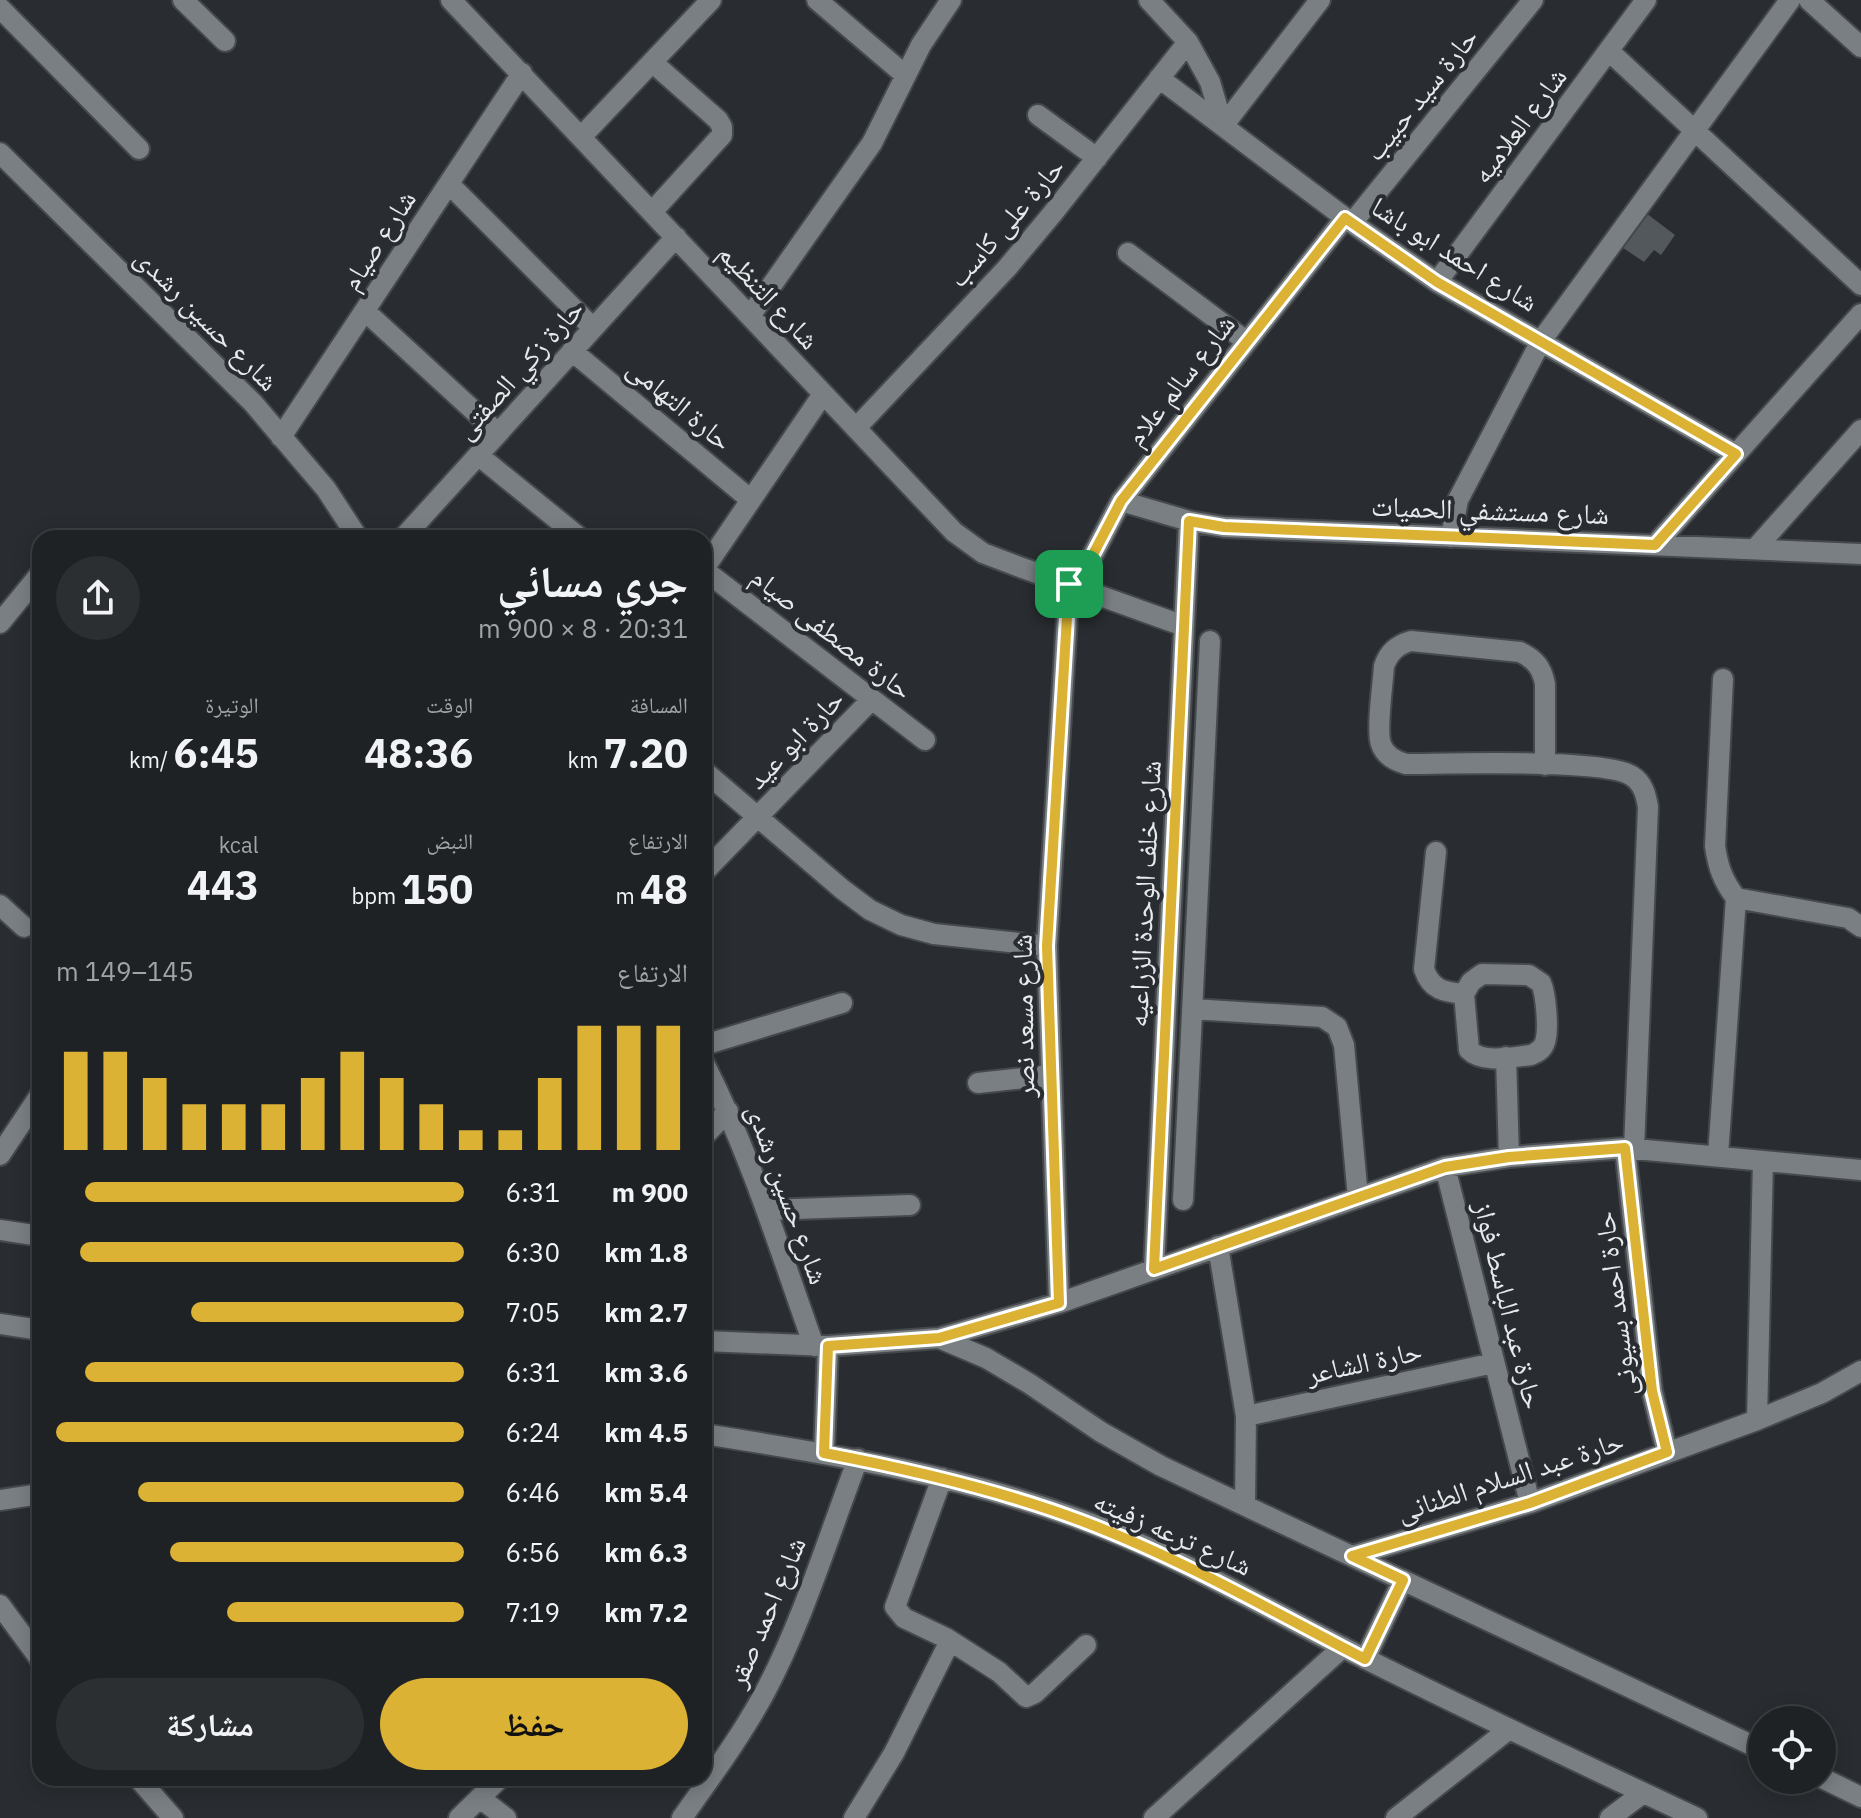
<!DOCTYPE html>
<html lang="ar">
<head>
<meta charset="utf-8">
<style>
  :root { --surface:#1f2225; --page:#2c2f32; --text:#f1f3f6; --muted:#a1a4a7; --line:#3c3f42; --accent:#dbb233 }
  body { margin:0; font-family:"IBM Plex Sans","Noto Naskh Arabic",sans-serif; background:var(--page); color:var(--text); direction:rtl; height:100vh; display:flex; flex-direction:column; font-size:30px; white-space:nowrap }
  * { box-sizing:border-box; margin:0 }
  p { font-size:26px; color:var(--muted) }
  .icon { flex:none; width:44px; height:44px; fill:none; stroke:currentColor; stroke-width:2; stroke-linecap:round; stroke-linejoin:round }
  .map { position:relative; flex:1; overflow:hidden; direction:ltr }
  .side { position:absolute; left:32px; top:530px; width:680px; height:1256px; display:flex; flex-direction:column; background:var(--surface); border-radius:24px; box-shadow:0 4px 20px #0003,0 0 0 2px var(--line); direction:rtl }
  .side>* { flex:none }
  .controls { position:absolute; left:1748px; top:1706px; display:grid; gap:16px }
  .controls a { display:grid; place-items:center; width:88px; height:88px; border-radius:50%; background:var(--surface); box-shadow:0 4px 20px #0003,0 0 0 2px var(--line); font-size:40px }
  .pin { position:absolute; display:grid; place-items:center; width:68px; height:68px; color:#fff; margin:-34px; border-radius:16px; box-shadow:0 4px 12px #0006 }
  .round { display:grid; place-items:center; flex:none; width:84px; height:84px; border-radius:42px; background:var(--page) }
  .head { display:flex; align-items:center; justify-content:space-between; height:136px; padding:0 24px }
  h1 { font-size:44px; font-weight:700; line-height:60px }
  .stats { display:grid; grid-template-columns:repeat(3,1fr); gap:12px; height:136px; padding:8px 24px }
  .stats div { display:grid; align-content:center }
  .stats b { font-size:40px; font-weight:700 }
  .stats small { font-size:22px; font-weight:400 }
  .stats p { font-size:22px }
  .chart { height:224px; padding:16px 24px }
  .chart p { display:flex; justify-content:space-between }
  .chart svg { width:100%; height:144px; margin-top:8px; stroke:var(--accent); stroke-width:6 }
  .action { display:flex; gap:16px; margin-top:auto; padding:16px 24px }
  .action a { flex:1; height:92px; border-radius:48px; background:var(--accent); color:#111; font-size:32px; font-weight:700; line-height:92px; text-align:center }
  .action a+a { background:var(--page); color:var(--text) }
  ul { padding:0 24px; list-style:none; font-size:26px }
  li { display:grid; grid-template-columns:128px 96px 1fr; align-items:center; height:60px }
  li i { height:20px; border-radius:10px; background:var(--accent) }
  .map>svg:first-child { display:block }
  .building { fill:#53585c }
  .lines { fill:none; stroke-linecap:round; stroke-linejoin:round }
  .minor-casing { stroke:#45494c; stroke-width:24 }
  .minor { stroke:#797f83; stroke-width:20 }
  .route-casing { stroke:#fff; stroke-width:16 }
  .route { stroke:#dbb233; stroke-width:10 }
  .labels { text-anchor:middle; stroke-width:8; stroke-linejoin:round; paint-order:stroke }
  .street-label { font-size:28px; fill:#e7eaec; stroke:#292d31 }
</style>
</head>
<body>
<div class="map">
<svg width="1861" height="1818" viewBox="0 0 1861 1818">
  <rect width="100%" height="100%" fill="#292d31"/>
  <!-- building -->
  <path class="building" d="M1642 210 1675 235 1661 255 1654 250 1644 262 1617 244Z"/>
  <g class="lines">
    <!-- minor casing -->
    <g class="minor-casing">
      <path id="minor" d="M183 0 225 41
        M451 0 954 532 983 553 1017 566 1184 626
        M817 0 905 75
        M1149 0 1188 42 1210 82 1223 126
        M1809 0 1861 47
        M0 8 139 149
        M1609 51 1861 285
        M1159 78 1352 223 1437 282 1736 454
        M1038 115 1097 158
        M1223 126 1320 0
        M581 137 711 0
        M0 153 253 403 326 489 358 538
        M449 184 593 328
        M652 212 722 135V127L718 120 652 62
        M1352 223 1533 0
        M1128 253 1246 341
        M1437 282 1646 0
        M365 311 498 433
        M750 316 872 143 921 45 951 0
        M572 351 751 500
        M856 428 1007 268 1053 213 1188 42
        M281 437 522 73
        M478 455 580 538
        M1121 501 1189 521 1224 527 1861 554
        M1451 537 1458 500 1541 341 1790 0
        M403 538 676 237
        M1655 545 1861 314
        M1755 549 1861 430
        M704 569 823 394
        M704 570 925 740
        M1076 587 1121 501 1345 218
        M0 623 40 574
        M1545 765V684C1542 668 1535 659 1520 652L1411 641C1397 645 1389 652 1384 666 1383 683 1376 730 1381 744 1385 756 1395 761 1406 764 1445 764 1606 758 1632 776 1643 783 1646 795 1648 807L1634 1149
        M704 771 842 889 870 910 901 925 934 934 1047 946
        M1436 852 1424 969C1431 990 1444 992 1464 994
        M704 872 872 699
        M1736 898 1848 918 1861 927
        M0 905 24 927
        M1482 974 1529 975 1541 983C1546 994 1549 1030 1545 1042 1543 1049 1538 1052 1531 1055 1513 1057 1483 1064 1469 1050L1464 994 1471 982Z
        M1192 1009 1322 1017 1337 1027 1344 1045 1358 1198
        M704 1045 842 1003
        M1506 1057 1509 1157
        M704 1063C750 1153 780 1251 814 1346
        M978 1083 1051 1075
        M704 1136 728 1111
        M1625 1148 1652 1391 1667 1452
        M0 1155 40 1095
        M1718 1156 1736 898C1723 881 1718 867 1715 846L1723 679
        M1445 1167 1530 1503
        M1183 1200 1210 641
        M766 1210 910 1205
        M0 1230 40 1236
        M1218 1246 1246 1416 1245 1505
        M1154 1269 1189 521
        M1059 1303 1047 946 1069 584
        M0 1324 40 1330
        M939 1338 986 1358 1030 1384 1101 1432 1161 1466 1762 1750
        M704 1341 828 1346 939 1338 1059 1303 1445 1167 1509 1157 1625 1148 1861 1170
        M1246 1416 1494 1363
        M1757 1420 1763 1161
        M704 1434C832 1454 959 1475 1081 1520 1174 1554 1260 1605 1348 1650 1463 1708 1580 1763 1697 1818
        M824 1453 828 1346
        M0 1500 40 1494
        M1352 1556 1530 1503 1757 1420 1822 1393 1861 1371
        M0 1605 40 1659
        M946 1638 999 1672 1026 1697 1035 1693 1086 1645
        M1365 1659 1403 1580
        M138 1778 173 1818
        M1822 1778 1861 1797
        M480 1798 506 1818
        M459 1818 500 1778
        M682 1818C710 1778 740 1738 764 1694 803 1621 828 1537 858 1459
        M854 1818 894 1753 947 1647 946 1638 904 1618 895 1607 942 1478
        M1154 1818 1343 1647
        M1396 1818 1508 1730
        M1610 1818 1643 1793"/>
    </g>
    <!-- minor -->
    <use href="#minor" class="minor"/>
  </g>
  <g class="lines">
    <!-- route casing -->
    <g class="route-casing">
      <path id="route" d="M1345 218 1437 282 1736 454 1655 545 1224 527 1189 521 1154 1269 1445 1167 1509 1157 1625 1148 1652 1391 1667 1452 1530 1503 1352 1556 1403 1580 1365 1659C1272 1611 1180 1558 1082 1521 1000 1490 909 1469 824 1453L828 1346 939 1338 1059 1303 1047 946 1069 584 1076 587 1121 501Z"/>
    </g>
    <!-- route -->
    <use href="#route" class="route"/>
  </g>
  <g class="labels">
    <!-- street labels -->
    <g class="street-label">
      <text transform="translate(1421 94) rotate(-51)" y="10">حارة سيد حبيب</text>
      <text transform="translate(1519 125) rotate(-53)" y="10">شارع العلاميه</text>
      <text transform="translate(1006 222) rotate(-49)" y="10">حارة على كاسب</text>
      <text transform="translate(378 240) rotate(-57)" y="10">شارع صيام</text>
      <text transform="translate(1455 254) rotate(32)" y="10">شارع احمد ابو باشا</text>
      <text transform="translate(769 296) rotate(47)" y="10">شارع التنظيم</text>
      <text transform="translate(207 319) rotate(45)" y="10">شارع حسين رشدى</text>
      <text transform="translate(519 369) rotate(-48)" y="10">حارة زكي الصفتى</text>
      <text transform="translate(1180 380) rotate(-52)" y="10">شارع سالم علام</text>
      <text transform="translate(680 404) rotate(40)" y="10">حارة التهامى</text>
      <text transform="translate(1490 510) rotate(2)" y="10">شارع مستشفي الحميات</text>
      <text transform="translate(832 633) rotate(38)" y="10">حارة مصطفى صيام</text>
      <text transform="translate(795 739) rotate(-46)" y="10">حارة ابو عيد</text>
      <text transform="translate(1144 894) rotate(-87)" y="10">شارع خلف الوحدة الزراعيه</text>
      <text transform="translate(1023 1016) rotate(-91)" y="10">شارع مسعد نصر</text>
      <text transform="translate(788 1194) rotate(70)" y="10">شارع حسين رشدى</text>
      <text transform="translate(1615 1304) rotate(-97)" y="10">حارة احمد بسيونى</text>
      <text transform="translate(1509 1305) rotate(76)" y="10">حارة عبد الباسط فواز</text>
      <text transform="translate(1364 1362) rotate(-12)" y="10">حارة الشاعر</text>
      <text transform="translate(1510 1476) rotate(-18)" y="10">حارة عبد السلام الطنانى</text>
      <text transform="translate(1173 1533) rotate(24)" y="10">شارع ترعه زفيته</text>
      <text transform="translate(766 1612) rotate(-67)" y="10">شارع احمد صقر</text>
    </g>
  </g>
</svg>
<div class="controls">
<a><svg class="icon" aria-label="locate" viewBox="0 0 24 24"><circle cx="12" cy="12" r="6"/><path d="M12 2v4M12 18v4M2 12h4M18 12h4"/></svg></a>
</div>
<div class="pin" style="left:1069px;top:584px;background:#1e9e55"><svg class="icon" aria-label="arrive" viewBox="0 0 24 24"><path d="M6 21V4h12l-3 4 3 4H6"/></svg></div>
<section class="side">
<div class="head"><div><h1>جري مسائي</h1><p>20:31 · 8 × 900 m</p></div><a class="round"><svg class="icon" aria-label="share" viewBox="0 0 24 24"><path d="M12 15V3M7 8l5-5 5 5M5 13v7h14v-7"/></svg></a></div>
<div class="stats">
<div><p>المسافة</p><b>7.20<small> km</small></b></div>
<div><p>الوقت</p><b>48:36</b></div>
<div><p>الوتيرة</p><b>6:45<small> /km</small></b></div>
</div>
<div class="stats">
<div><p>الارتفاع</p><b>48<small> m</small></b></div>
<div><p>النبض</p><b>150<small> bpm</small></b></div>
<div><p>kcal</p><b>443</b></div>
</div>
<div class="chart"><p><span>الارتفاع</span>145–149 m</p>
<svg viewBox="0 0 160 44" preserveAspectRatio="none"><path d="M5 44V14M15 44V14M25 44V22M35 44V30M45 44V30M55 44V30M65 44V22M75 44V14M85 44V22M95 44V30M105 44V38M115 44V38M125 44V22M135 44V6M145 44V6M155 44V6"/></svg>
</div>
<ul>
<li><b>900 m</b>6:31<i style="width:93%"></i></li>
<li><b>1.8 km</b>6:30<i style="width:94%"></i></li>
<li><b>2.7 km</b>7:05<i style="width:67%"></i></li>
<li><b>3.6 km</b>6:31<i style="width:93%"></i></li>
<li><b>4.5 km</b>6:24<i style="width:100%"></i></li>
<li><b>5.4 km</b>6:46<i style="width:80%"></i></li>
<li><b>6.3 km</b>6:56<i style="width:72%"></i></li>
<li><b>7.2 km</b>7:19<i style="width:58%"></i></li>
</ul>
<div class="action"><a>حفظ</a><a>مشاركة</a></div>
</section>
</div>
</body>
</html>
